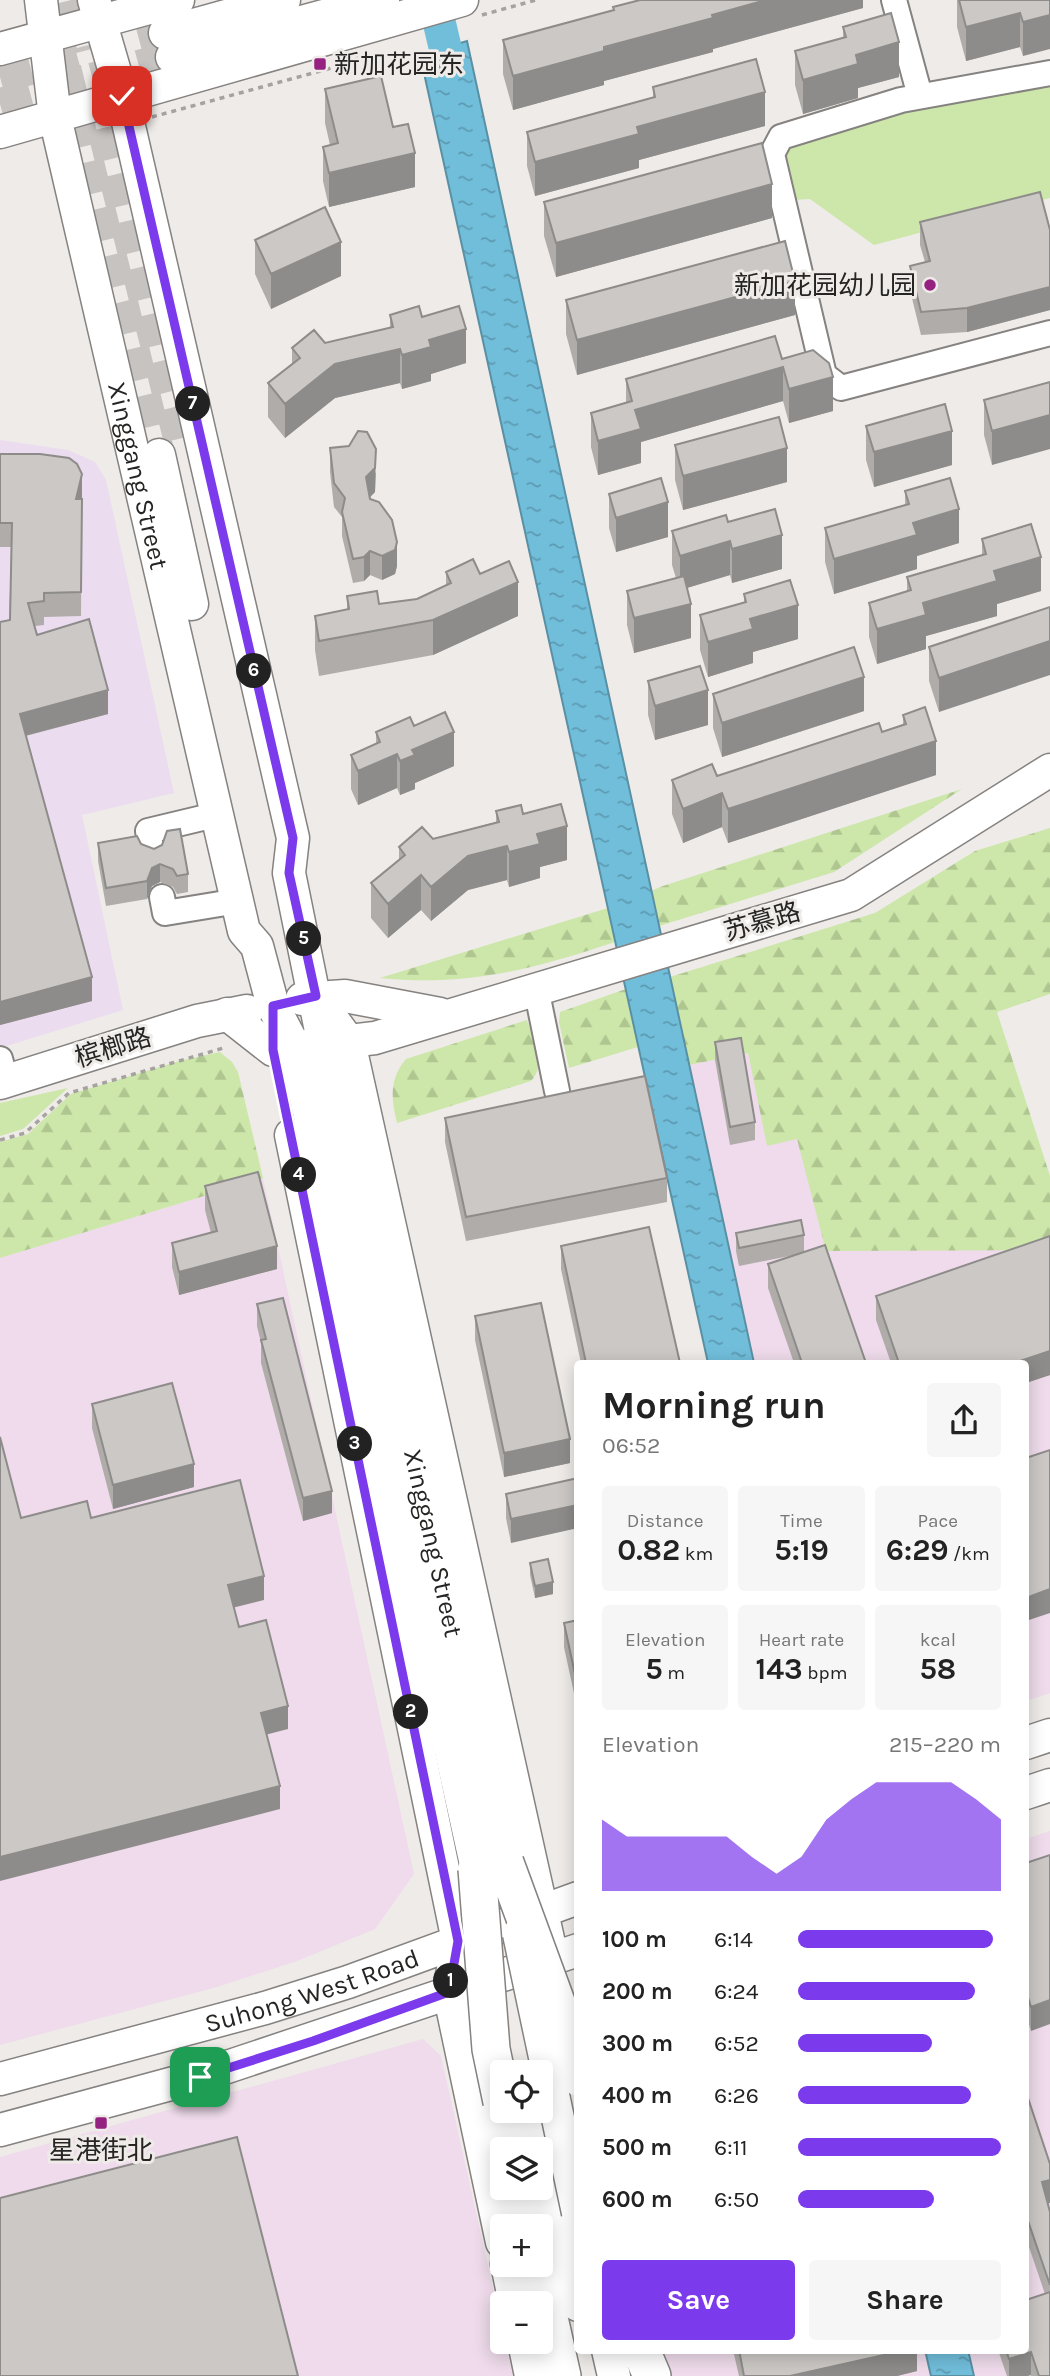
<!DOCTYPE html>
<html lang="en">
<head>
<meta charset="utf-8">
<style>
  :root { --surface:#fff; --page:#f6f6f6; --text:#222; --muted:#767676; --accent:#7c3aed }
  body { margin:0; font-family:Karla,"Noto Sans SC",sans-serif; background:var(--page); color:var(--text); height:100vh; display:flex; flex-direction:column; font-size:26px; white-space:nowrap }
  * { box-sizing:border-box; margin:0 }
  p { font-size:23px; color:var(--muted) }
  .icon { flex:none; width:38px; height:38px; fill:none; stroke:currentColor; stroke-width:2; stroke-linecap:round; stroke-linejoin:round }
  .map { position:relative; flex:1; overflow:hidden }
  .sheet { position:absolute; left:574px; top:1360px; width:455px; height:994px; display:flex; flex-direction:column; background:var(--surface); border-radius:7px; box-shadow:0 4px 18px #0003 }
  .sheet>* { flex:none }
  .buttons { position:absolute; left:490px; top:2060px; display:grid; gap:14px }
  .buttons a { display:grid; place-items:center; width:63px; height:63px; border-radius:7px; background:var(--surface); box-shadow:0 4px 18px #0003; font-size:35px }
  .pin { position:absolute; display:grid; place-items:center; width:60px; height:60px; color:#fff; margin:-30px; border-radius:14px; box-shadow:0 4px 10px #0006 }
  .km { position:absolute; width:35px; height:35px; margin:-18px; border-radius:50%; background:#222; color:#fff; font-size:19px; line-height:35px; text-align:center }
  .round { display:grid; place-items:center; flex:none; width:74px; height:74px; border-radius:7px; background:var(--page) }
  .headline { display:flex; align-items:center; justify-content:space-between; height:119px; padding:0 28px }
  h1 { font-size:38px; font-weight:700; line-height:52px }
  .stats { display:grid; grid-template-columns:repeat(3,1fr); gap:10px; height:119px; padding:7px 28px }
  .stats div { display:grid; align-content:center; border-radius:7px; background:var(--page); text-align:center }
  .stats b { font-size:30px; font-weight:700 }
  .stats small { font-size:19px; font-weight:400 }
  .stats p { font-size:19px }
  .chart { height:196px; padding:14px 28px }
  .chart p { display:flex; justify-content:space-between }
  .chart svg { width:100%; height:126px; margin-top:7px; fill:var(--accent); opacity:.7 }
  .button { display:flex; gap:14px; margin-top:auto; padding:14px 28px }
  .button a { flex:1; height:80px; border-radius:7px; background:var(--accent); color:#fff; font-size:28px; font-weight:700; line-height:80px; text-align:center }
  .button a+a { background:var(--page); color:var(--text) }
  ul { padding:0 28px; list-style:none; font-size:23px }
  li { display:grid; grid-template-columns:112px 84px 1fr; align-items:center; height:52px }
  li i { height:18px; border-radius:9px; background:var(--accent) }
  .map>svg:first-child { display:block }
  .commercial { fill:#ebdcef }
  .industrial { fill:#efdbeb }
  .grass { fill:#cce7a9 }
  .forest { fill:url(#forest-firs) }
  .water { fill:url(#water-ripples); stroke:#5a90a4; stroke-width:2 }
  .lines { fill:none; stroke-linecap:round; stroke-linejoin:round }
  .river { stroke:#71bedb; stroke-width:33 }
  .major-tunnel { stroke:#c6c3c1; stroke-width:32; stroke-dasharray:32 16; stroke-linecap:butt }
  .minor-casing { stroke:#858280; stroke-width:28 }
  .major-casing { stroke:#858280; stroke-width:35 }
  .highway-casing { stroke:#858280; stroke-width:40 }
  .path { stroke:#a5a2a0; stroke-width:3.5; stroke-dasharray:5 5; stroke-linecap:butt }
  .minor { stroke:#fff; stroke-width:24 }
  .major { stroke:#fff; stroke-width:32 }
  .highway { stroke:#fff; stroke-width:37 }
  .major-bridge-casing { stroke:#858280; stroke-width:35; stroke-linecap:butt }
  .highway-bridge-casing { stroke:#858280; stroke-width:40; stroke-linecap:butt }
  .major-bridge { stroke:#fff; stroke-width:32 }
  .highway-bridge { stroke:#fff; stroke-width:37 }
  .wall { fill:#afaca9 }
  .shaded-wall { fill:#8e8c8a }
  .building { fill:#cbc8c5; stroke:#8e8c8a; stroke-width:2 }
  .route-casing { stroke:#fff; stroke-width:14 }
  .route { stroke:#7c3aed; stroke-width:9 }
  .poi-dot { fill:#952281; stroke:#eeebe8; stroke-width:2.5 }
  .labels { text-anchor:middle; stroke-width:6; stroke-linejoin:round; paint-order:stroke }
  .poi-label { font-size:26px; fill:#262524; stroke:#eeebe8; text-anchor:start }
  .street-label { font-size:26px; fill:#262524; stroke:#eeebe8 }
</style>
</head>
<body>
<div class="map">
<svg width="1050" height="2376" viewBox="0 0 1050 2376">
  <defs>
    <pattern id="forest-firs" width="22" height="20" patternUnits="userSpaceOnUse" patternTransform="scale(1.75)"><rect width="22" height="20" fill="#cce7a9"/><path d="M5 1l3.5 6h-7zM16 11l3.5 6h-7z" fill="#afc691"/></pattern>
    <pattern id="water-ripples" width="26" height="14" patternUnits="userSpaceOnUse" patternTransform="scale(1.75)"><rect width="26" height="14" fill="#71bedb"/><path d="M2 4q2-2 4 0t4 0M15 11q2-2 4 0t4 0" fill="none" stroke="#5d9ab1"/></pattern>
  </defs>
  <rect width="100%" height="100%" fill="#eeebe8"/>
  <!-- commercial -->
  <path class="commercial" d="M0 440 68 450 95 462 106 480 174 793 82 815 123 1010 0 1048Z"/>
  <!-- industrial -->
  <path class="industrial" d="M748 1053 767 1145 797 1138 1050 1250V1693L1026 1701V1363H754L689 1065Z
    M263 1178 414 1874 375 1929 297 1961 217 1987 0 2045V1258Z
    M1050 1831V2376H974L968 2350H1026V1839Z
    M423 2039 441 2056 502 2328V2342H505L513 2376H0V2157Z
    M654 2350H925L931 2376H660Z"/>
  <!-- grass -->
  <path class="grass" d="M1050 84V198L874 245 810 199 791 200 783 170 785 148 899 111Z
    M68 1088 23 1129 0 1136V1103Z"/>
  <!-- forest -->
  <path class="forest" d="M962 789 834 872 659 926 651 891 663 886Z
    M1050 828V994L997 1012 1050 1176V1250L826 1251 797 1139 767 1146 748 1053 689 1065 670 977 875 913 975 851Z
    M608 908 615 942C534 969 467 987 380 978Z
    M626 989 638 1047 569 1068 559 1022 560 1012Z
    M527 1020C533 1039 547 1065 531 1081L397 1123C391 1099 389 1079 406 1059Z
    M220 1052 232 1062 238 1072 263 1178 0 1258V1142L28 1134 71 1094 179 1061Z"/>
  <!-- water -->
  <path class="water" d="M467 41 754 1363H708L420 55Z
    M925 2350H968L974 2376H931Z"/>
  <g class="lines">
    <!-- river -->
    <path class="river" d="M434 0 445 47"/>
    <!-- major-tunnel -->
    <path class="major-tunnel" d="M71 0 84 51
      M54 22 159 455
      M0 77 165 33
      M0 104 172 57
      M103 128 182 450"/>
    <!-- minor casing -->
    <g class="minor-casing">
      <path id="minor" d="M894 0 920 96
        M1050 73 901 100 781 137 772 154 824 375 841 388 1050 333
        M152 852 148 831 219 814
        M162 897 165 913 238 901
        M536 988 557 1091
        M0 1059 6 1081"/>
    </g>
    <!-- major casing -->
    <g class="major-casing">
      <g id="major">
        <path id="s1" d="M41 0 55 117 244 931 257 946 273 1006 295 1048 477 1869"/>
        <path id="s2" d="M94 0 122 96 293 838 289 873 338 1115 505 1863"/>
        <path d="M165 33 284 0"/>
        <path d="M0 49 178 0"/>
        <path d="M172 57 383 0"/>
        <path d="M0 132 462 0"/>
        <path d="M159 455 192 604"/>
        <path d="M302 999 345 996 440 1014"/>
        <path d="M322 1005 349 1042 550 1948"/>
        <path d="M227 1014 273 1050 375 1038 851 895 1050 770"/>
        <path d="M0 1083 197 1021 247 1011"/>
        <path d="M291 1135 458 1941 449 1992 502 2242"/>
        <path d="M1026 1743 1050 1735"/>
        <path d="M1026 1793 1050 1785"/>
        <path id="s3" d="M0 2079 265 2008 348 1982 578 1898"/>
        <path d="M535 2110 578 2305"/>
        <path d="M0 2130 200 2076 578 1950"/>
        <path d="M507 2264 515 2303"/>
        <path d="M524 2342 531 2376"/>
        <path d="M608 2350 614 2376"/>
      </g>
    </g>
    <!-- highway casing -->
    <g class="highway-casing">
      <path id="highway" d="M504 2110 512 2149
        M521 2188 529 2226
        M537 2264 562 2376
        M641 2350 652 2376"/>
    </g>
    <!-- path -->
    <path class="path" d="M482 15 536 0
      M152 117 346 64 359 57
      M0 1140 25 1133 69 1093 227 1047"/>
    <!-- minor -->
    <use href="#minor" class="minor"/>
    <!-- major -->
    <use href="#major" class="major"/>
    <!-- highway -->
    <use href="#highway" class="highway"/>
    <!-- major-bridge casing -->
    <g class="major-bridge-casing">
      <path id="major-bridge" d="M519 1934 578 2213"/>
    </g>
    <!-- highway-bridge casing -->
    <g class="highway-bridge-casing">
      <path id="highway-bridge" d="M505 1863 567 2032 578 2077
        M477 1869 491 2049 502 2102"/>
    </g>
    <!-- major-bridge -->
    <use href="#major-bridge" class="major-bridge"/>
    <!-- highway-bridge -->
    <use href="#highway-bridge" class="highway-bridge"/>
  </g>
  <!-- wall -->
  <path class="wall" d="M863 0V8L713 49V52L604 81V85L513 110 503 74V40L613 10V7Z
    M957 0H1050L1023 56 1020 47 966 61 957 27Z
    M843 27 899 77 858 88V98L803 114 795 85V51L843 38Z
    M653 87 765 126 639 160V168L535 196 527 166V132L653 97Z
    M325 89 393 127 415 187 329 207 323 181V147L330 145 325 123Z
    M544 202 772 218 556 277 544 236Z
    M920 222 1050 230V310L967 332 921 335 910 290V266L925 262 920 245Z
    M255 240 341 276 271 309 255 274Z
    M566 300 795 315 577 375 566 334Z
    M390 315 422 317 466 363 431 374V381L402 389 400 383 335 398 285 438 268 417V383L292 364V348L325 343 390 328Z
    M782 359 833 411 789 423 783 401 641 442V463L598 475 591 447V413L626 403V379Z
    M1050 382 992 465 984 435V400Z
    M866 426 952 465 874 487 866 460Z
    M675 445 787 482 683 510 675 480Z
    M330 448 376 473 375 492 370 497 397 566 395 574 382 580 370 575 364 581 353 583 342 536V517L334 507 330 472Z
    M0 454 82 499 81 616 44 617V625L35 626 37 635 108 714 26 736 92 1001 0 1025 11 547H0Z
    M905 491 959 543 917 556V569L834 594 825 562V528L905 505Z
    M609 494 668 537 616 552 609 528Z
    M728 522 782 569 732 583 730 575 687 588 691 638 634 653 627 625V591L676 578 672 565V531Z
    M982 539 1041 591 997 604V616L926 636V649L877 664 869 637V603L907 591V577L982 555Z
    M446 572 480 574 518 616 433 655 319 676 315 650V616L347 610V596L379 604 417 599 446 585Z
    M744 594 798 639 753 652V663L708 677 700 650V615L744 603Z
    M1050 607 939 712 929 681V647Z
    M648 681 708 725 655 740 648 715Z
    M713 694 864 711 722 757 713 728Z
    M903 715 936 775 728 843 722 827 683 843 672 814V780L717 776 882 732 903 725Z
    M414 726 454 766 415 783V789L400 795 397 788 358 805 351 789V755L376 744V732Z
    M496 811 523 814 567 860 540 867V878L509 887 507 880 468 890 431 921 421 910 388 938 371 918V883L399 860V847L496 822Z
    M98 843 141 844 188 874V892L177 894 173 887 160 882 152 886 147 899 106 906 98 861Z
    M715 1042 755 1122V1140L730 1145 715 1060Z
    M445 1118 667 1178V1202L466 1241 445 1142Z
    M205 1186 277 1269 179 1295 172 1267V1243L211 1233 205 1210Z
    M736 1233 804 1235V1252L866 1363H794L768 1288V1264L799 1254 739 1266 736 1251Z
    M1050 1236V1375L1026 1383V1363H891L876 1320V1296Z
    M561 1246 680 1363H581L561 1269Z
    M257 1304 332 1513 303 1521 261 1363V1343L257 1326Z
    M475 1316 570 1463 504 1477 475 1340Z
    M92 1404 194 1487 113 1509 92 1428Z
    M578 1478 511 1543 506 1518V1494Z
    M530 1563 553 1594 535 1598 530 1575Z
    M578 1620V1712L564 1647V1623Z
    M1050 1855 1031 2031 1026 2015V1863Z
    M1026 2092 1050 2164V2203H1048L1050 2212V2376H1031V2375L1027 2376H1007L998 2350H1026L1045 2294 1028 2244 1026 2245Z
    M733 2350H917V2371L897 2376H739Z"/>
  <!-- shaded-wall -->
  <path class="shaded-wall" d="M766 0H863V8L713 49V52L604 81V85L513 110V76L712 15Z
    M1020 13V47L966 61V27Z
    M1050 15V49L1023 56V22Z
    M899 42V77L858 88V98L803 114V80L856 55Z
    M765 92V126L639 160V168L535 196V162L637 127Z
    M415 153V187L329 207V173Z
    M772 184V218L556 277V243Z
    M341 242V276L271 309V274Z
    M795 281V315L577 375V340Z
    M1050 287V310L967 332V308Z
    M466 329V363L431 374V381L402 389V355L429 340Z
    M400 349V383L335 398 285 438V404L335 364Z
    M783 367V401L641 442V463L598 475V441L635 410Z
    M833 377V411L789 423V389Z
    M1050 415V449L992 465V431Z
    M952 431V465L874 487V452Z
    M787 448V482L683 510V476Z
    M376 449 375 492 366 501V477Z
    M82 474V498L76 523V499Z
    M668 502V537L616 552V518Z
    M959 509V543L917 556V569L834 594V559L913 523Z
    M782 535V569L732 583V549Z
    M730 541V575L680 590V556Z
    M397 542V566L395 574 382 580V556Z
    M370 551V575L364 581V557Z
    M1041 557V591L997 604V616L926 636V649L877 664V629L923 603 994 571Z
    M518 582V616L433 655V620Z
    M691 604V638L634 653V618Z
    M798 605V639L753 652V663L708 677V642L750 619Z
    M1050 641V675L939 712V678Z
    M864 677V711L722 757V723Z
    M108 690V714L20 737V714Z
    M708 690V725L655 740V706Z
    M454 732V766L415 783V789L400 795V761L412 750Z
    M936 741V775L728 843V809Z
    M397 754V788L358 805V771Z
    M722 793V827L683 843V809Z
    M567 826V860L540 867V878L509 887V852L537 834Z
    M507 846V880L468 890 431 921V887L468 856Z
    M160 864V882L152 886 147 899V881L152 868Z
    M421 875V910L388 938V904Z
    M92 977V1001L0 1025V1002Z
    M277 1246V1269L179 1295V1272Z
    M1050 1351V1375L1026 1383V1363H1014Z
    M570 1439V1463L504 1477V1453Z
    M194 1464V1487L113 1509V1485Z
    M332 1491V1513L303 1521V1498Z
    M578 1505V1528L511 1543V1519Z
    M264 1576V1600L228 1609V1585Z
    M553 1582V1594L535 1598V1586Z
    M1050 1589V1613L1026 1621V1598Z
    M288 1706V1729L261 1736V1713Z
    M280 1786V1809L0 1881V1857Z
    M1050 2000V2024L1031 2031V2007Z
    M1050 2180V2203L1042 2205V2182Z
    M1028 2221V2244L1026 2245V2222Z
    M906 2350H917V2371L897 2376H790Z
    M1031 2352V2375L1027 2376H1009V2359Z"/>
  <!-- building -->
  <path class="building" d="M640 0H766L712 15 713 18 604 47V51L513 76 503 40 614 10 613 7Z
    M959 0H1050V15L1023 22 1020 13 966 27Z
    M891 13 899 42 856 55 858 64 803 80 795 51 846 37 843 27Z
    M756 59 765 92 637 127 639 134 535 162 527 132 655 97 653 87Z
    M381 76 393 127 408 124 415 153 329 173 323 147 338 143 325 89Z
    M762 143 772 184 556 243 544 202Z
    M1040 192 1050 230V287L967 308 921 312 910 266 930 261 920 222Z
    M325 207 341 242 271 274 255 240Z
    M785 241 795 281 577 340 566 300Z
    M419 306 422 317 459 306 466 329 429 340 431 347 402 355 400 349 335 364 285 404 268 383 300 358 292 348 314 330 325 343 393 327 390 315Z
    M775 336 782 359 813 350 829 363 833 377 789 389 783 367 635 410 641 429 598 441 591 413 632 401 626 379Z
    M1050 382V415L992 431 984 400Z
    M945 404 952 431 874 452 866 426Z
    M779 417 787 448 683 476 675 445Z
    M358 431 367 432 376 449 375 468 366 477 370 499 379 502 392 520 397 542 395 550 382 556 370 551 364 557 353 559 342 512 345 498 334 483 330 448 349 446Z
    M0 454H40L69 458 77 464 82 474 76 499H82L81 592 44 593V601L28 603 37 635 89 619 108 690 20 714 92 977 0 1002V622L10 620 12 523H0Z
    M661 478 668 502 616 518 609 494Z
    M950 478 959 509 913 523 917 535 834 559 825 528 909 504 905 491Z
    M775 509 782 535 732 549 730 541 680 556 672 531 726 515 728 522Z
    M1031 524 1041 557 994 571 997 581 923 603 926 615 877 629 869 603 911 590 907 577 986 554 982 539Z
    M473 559 480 574 509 561 518 582 433 620 319 641 315 616 349 609 347 596 377 591 379 604 417 599 451 583 446 572Z
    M684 576 691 604 634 618 627 591Z
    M790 580 798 605 750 619 753 629 708 642 700 615 746 602 744 594Z
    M1050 607V641L939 678 929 647Z
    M854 647 864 677 722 723 713 694Z
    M700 666 708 690 655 706 648 681Z
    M925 707 936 741 728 809 722 793 683 809 672 780 712 764 717 776 879 723 882 732 906 724 903 715Z
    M445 712 454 732 412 750 415 755 400 761 397 754 358 771 351 755 380 742 376 732 410 717 414 726Z
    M561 804 567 826 537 834 540 844 509 852 507 846 468 856 431 887 421 875 388 904 371 883 405 855 399 847 422 827 433 839 499 822 496 811 521 805 523 814Z
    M180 829 188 874 177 876 173 869 160 864 152 868 147 881 106 888 98 843 137 836 141 844 154 849 162 845 167 831Z
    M741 1038 755 1122 730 1127 715 1042Z
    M645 1076 667 1178 466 1217 445 1118Z
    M258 1172 277 1246 179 1272 172 1243 217 1231 205 1186Z
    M801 1220 804 1235 739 1248 736 1233Z
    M649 1227 680 1363H586L561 1246Z
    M1050 1236V1351L1014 1363H899L876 1296Z
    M825 1245 866 1363H802L768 1264Z
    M283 1298 332 1491 303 1498 261 1340 266 1339 257 1304Z
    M541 1303 570 1439 504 1453 475 1316Z
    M172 1383 194 1464 113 1485 92 1404Z
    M0 1437 21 1518 87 1501 91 1518 240 1480 264 1576 228 1585 239 1627 266 1620 288 1706 261 1713 280 1786 0 1857Z
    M1050 1450V1589L1026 1598V1458Z
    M578 1478V1505L511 1519 506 1494Z
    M548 1559 553 1582 535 1586 530 1563Z
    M578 1620V1688L564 1623Z
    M1050 1855V2000L1031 2007 1026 1991V1863Z
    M1026 2092 1050 2164V2180L1042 2182 1050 2212V2285L1028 2221 1026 2222Z
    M237 2137 298 2376H0V2198Z
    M1050 2292V2376H1039L1031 2352 1009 2359 1006 2350H1026V2300Z
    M739 2350H906L790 2376H744Z"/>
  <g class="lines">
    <!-- route casing -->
    <g class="route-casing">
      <path id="route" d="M122 96 293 838 289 873 316 996 273 1006V1050L458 1941 449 1992 313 2041 200 2077"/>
    </g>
    <!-- route -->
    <use href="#route" class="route"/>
  </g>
  <!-- markers -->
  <g class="poi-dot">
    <rect x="313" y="57" width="14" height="14" rx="3.5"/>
    <circle cx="930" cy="285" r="7"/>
    <rect x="94" y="2116" width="14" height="14" rx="3.5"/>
  </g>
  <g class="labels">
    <!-- poi labels -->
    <g class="poi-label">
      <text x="334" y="73">新加花园东</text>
      <text x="916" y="294" text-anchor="end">新加花园幼儿园</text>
      <text x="101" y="2159" text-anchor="middle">星港街北</text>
    </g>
    <!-- street labels -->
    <g class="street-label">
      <text dy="9" stroke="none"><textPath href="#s1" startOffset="486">Xinggang Street</textPath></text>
      <text transform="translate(762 921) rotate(-16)" y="9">苏慕路</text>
      <text transform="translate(113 1047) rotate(-17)" y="9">槟榔路</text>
      <text dy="9" stroke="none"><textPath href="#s2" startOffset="1582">Xinggang Street</textPath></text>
      <text dy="9" stroke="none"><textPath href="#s3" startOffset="324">Suhong West Road</textPath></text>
    </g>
  </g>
</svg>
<div class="buttons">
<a><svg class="icon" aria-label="locate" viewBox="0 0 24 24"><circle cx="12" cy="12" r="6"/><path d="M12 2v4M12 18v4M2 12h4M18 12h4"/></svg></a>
<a><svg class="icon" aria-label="layers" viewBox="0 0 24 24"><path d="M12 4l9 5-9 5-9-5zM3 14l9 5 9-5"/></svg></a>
<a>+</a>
<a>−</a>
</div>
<div class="pin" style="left:200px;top:2077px;background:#1e9e55"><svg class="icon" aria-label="arrive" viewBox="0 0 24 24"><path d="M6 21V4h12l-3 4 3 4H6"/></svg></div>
<div class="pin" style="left:122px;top:96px;background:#d93025"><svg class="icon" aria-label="check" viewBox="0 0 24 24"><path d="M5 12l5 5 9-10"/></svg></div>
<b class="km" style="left:451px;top:1981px">1</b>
<b class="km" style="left:411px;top:1712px">2</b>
<b class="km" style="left:355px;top:1444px">3</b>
<b class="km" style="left:299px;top:1175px">4</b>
<b class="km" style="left:304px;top:939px">5</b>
<b class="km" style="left:254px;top:671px">6</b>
<b class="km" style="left:193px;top:404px">7</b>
<section class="sheet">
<div class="headline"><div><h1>Morning run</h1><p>06:52</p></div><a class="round"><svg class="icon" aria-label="share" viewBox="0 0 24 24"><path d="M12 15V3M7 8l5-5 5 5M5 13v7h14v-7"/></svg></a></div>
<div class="stats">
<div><p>Distance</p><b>0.82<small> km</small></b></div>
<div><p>Time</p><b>5:19</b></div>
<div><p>Pace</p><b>6:29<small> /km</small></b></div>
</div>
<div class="stats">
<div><p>Elevation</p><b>5<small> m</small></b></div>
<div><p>Heart rate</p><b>143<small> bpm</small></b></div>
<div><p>kcal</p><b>58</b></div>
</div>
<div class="chart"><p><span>Elevation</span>215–220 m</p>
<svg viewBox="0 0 160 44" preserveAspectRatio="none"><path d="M0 44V19L10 25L20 25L30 25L40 25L50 25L60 32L70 38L80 32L90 19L100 12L110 6L120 6L130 6L140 6L150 12L160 19V44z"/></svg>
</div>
<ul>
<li><b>100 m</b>6:14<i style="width:96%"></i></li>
<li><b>200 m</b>6:24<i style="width:87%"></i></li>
<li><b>300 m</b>6:52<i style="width:66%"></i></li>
<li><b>400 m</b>6:26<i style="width:85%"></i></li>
<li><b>500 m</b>6:11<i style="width:100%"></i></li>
<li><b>600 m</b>6:50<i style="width:67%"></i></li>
</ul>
<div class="button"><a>Save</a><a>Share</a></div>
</section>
</div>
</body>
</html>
